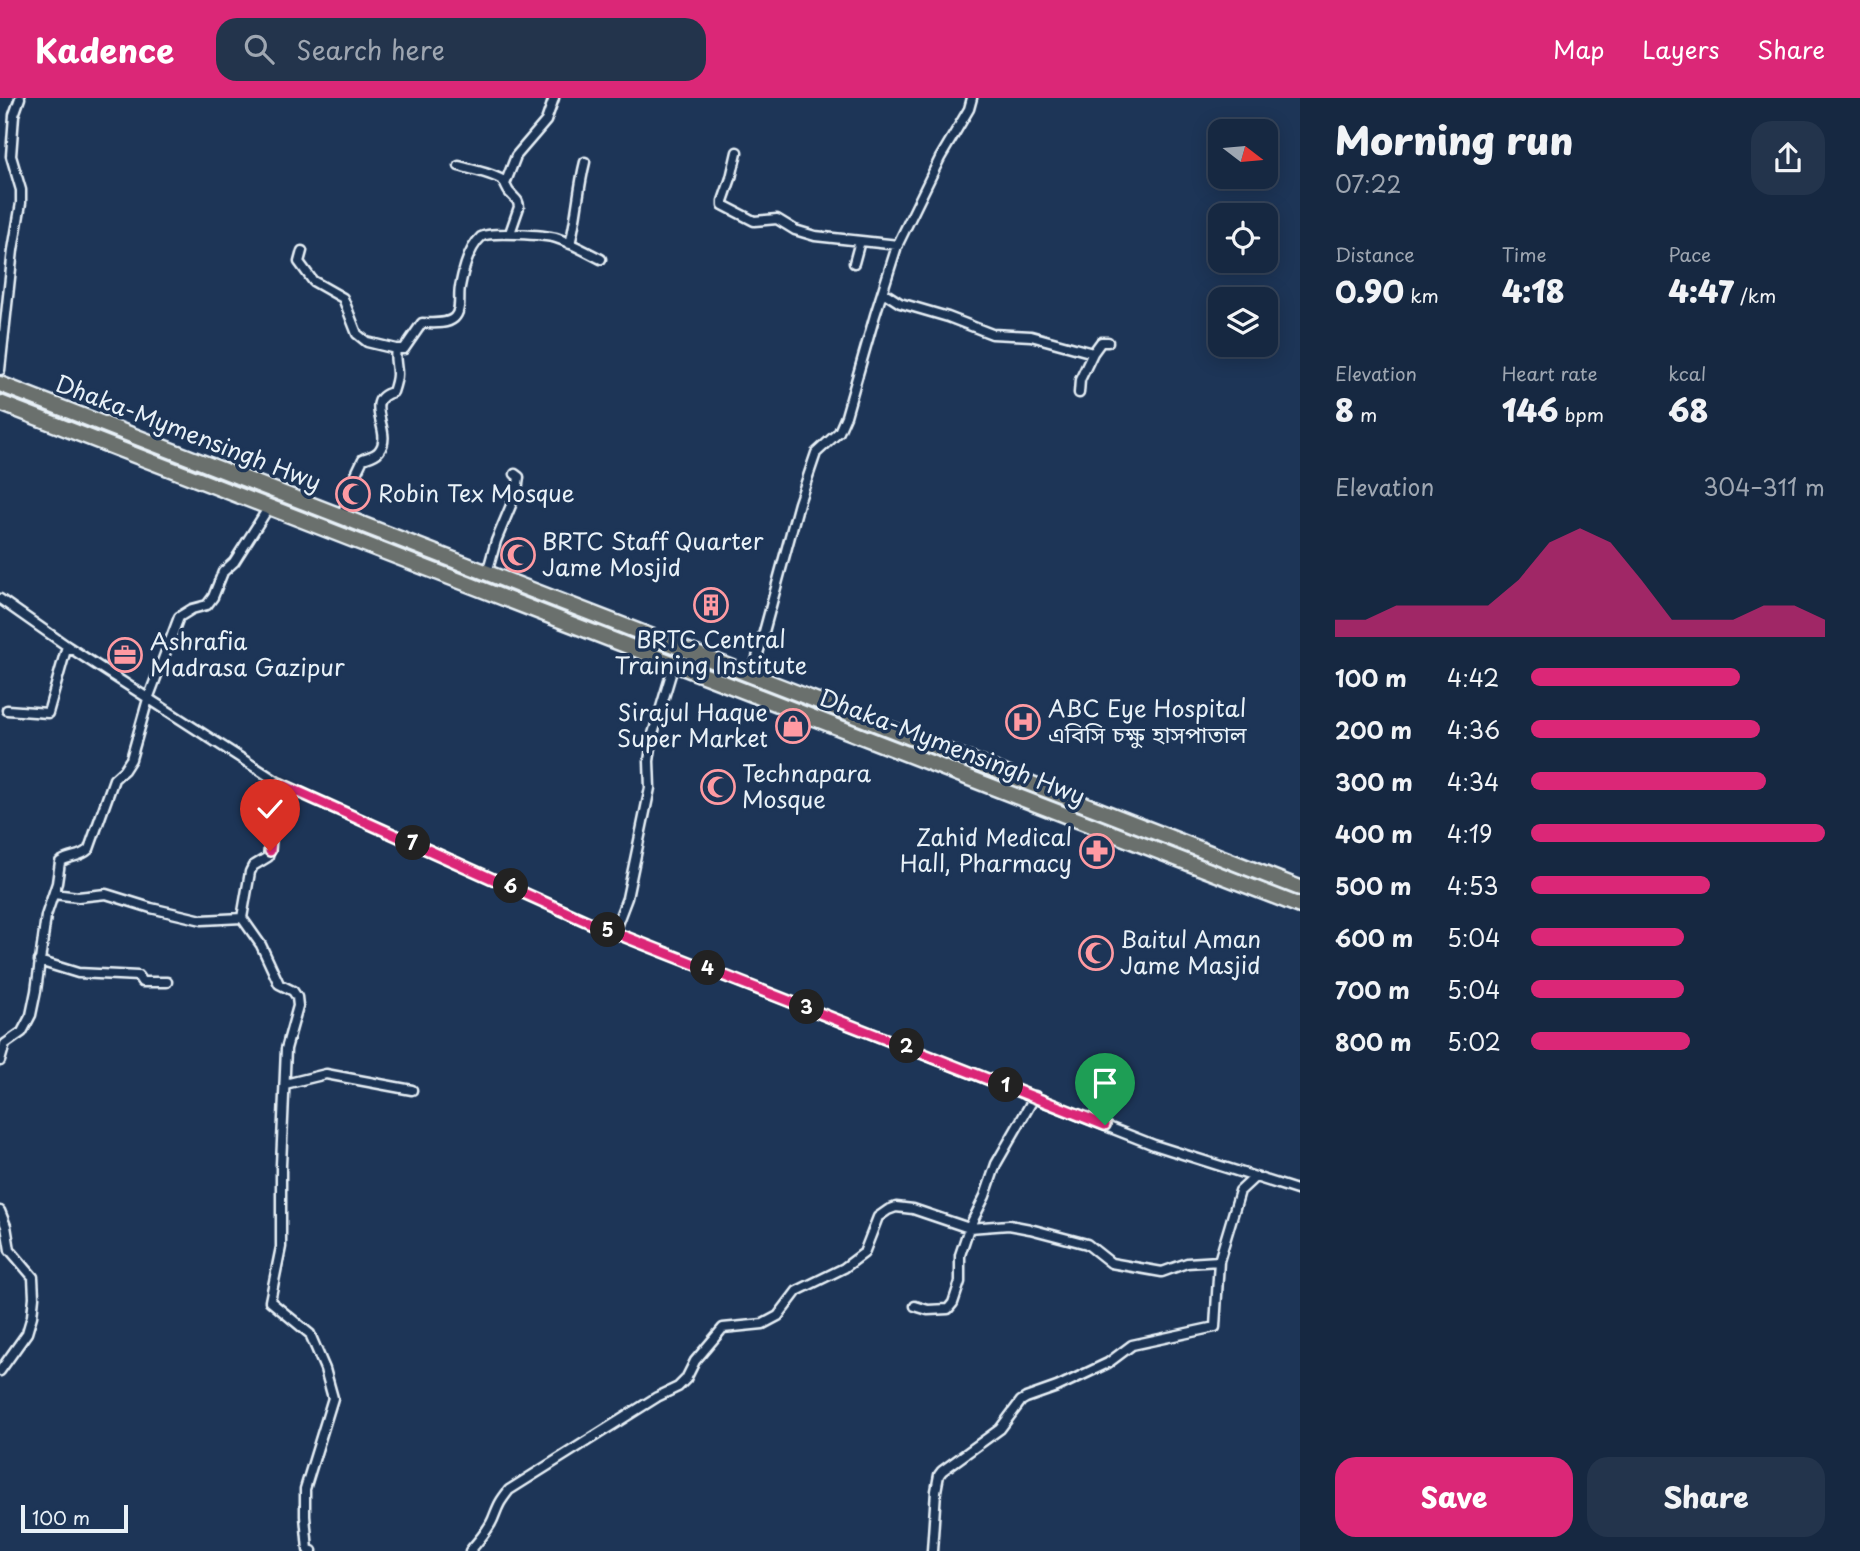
<!DOCTYPE html>
<html lang="en">
<head>
<meta charset="utf-8">
<style>
  :root { --surface:#162841; --page:#23344c; --text:#f1f3f6; --muted:#9ea6b1; --line:#35445a; --accent:#db2777 }
  body { margin:0; font-family:"Playpen Sans","Noto Sans Bengali",sans-serif; background:var(--page); color:var(--text); height:100vh; display:flex; flex-direction:column; font-size:26px; white-space:nowrap }
  * { box-sizing:border-box; margin:0 }
  p { font-size:23px; color:var(--muted) }
  .icon { flex:none; width:38px; height:38px; fill:none; stroke:currentColor; stroke-width:2; stroke-linecap:round; stroke-linejoin:round }
  .map { position:relative; flex:1; overflow:hidden }
  .drawer { display:flex; flex-direction:column; background:var(--surface); width:560px }
  .drawer>* { flex:none }
  .needle { width:46px; rotate:106deg }
  .fabs { position:absolute; left:1208px; top:21px; display:grid; gap:14px }
  .fabs a { display:grid; place-items:center; width:70px; height:70px; border-radius:14px; background:var(--surface); box-shadow:0 4px 18px #0003,0 0 0 2px var(--line); font-size:35px }
  .scale { position:absolute; left:21px; bottom:18px; width:107px; box-sizing:border-box; padding-left:7px; border:4px solid #e8f1f8; border-top:0; font-size:19px; line-height:24px; white-space:nowrap; color:#e8f1f8; -webkit-text-stroke:5px #1d3557; paint-order:stroke }
  .pin { position:absolute; display:grid; place-items:center; width:60px; height:60px; color:#fff; margin:-72px -30px; border-radius:50% 50% 50% 0; rotate:-45deg; box-shadow:0 0 7px #0007 }
  .pin .icon { rotate:45deg }
  .km { position:absolute; width:35px; height:35px; margin:-18px; border-radius:50%; background:#222; color:#fff; font-size:19px; line-height:35px; text-align:center }
  .round { display:grid; place-items:center; flex:none; width:74px; height:74px; border-radius:21px; background:var(--page) }
  .head { display:flex; align-items:center; justify-content:space-between; height:119px; padding:0 35px }
  h1 { font-size:38px; font-weight:800; line-height:52px }
  .figures { display:grid; grid-template-columns:repeat(3,1fr); gap:10px; height:119px; padding:7px 35px }
  .figures div { display:grid; align-content:center }
  .figures b { font-size:30px; font-weight:800 }
  .figures small { font-size:19px; font-weight:400 }
  .figures p { font-size:19px }
  .chart { height:196px; padding:14px 35px }
  .chart p { display:flex; justify-content:space-between }
  .chart svg { width:100%; height:126px; margin-top:7px; fill:var(--accent); opacity:.7 }
  .action { display:flex; gap:14px; margin-top:auto; padding:14px 35px }
  .action a { flex:1; height:80px; border-radius:21px; background:var(--accent); color:#fff; font-size:28px; font-weight:800; line-height:80px; text-align:center }
  .action a+a { background:var(--page); color:var(--text) }
  ul { padding:0 35px; list-style:none; font-size:23px }
  li { display:grid; grid-template-columns:112px 84px 1fr; align-items:center; height:52px }
  li i { height:18px; border-radius:9px; background:var(--accent) }
  header { display:flex; align-items:center; gap:42px; box-sizing:border-box; height:98px; padding:0 35px; background:var(--accent); color:#fff }
  header strong { font-size:33px }
  nav { display:flex; gap:38px; margin-inline-start:auto; font-size:24px }
  .search { width:490px; height:63px; background:var(--page); display:flex; align-items:center; gap:18px; box-sizing:border-box; padding:0 24px; border-radius:21px; color:var(--muted); font-size:26px }
  main { display:flex; flex:1; min-height:0 }
  .map>svg:first-child { display:block }
  .lines { fill:none; stroke-linecap:round; stroke-linejoin:round }
  .street-casing { stroke:#e8f1f8; stroke-width:13 }
  .highway-casing { stroke:#e8f1f8; stroke-width:19 }
  .street { stroke:#1d3557; stroke-width:8 }
  .highway { stroke:#6a706d; stroke-width:14 }
  .route-casing { stroke:#fff; stroke-width:14 }
  .route { stroke:#db2777; stroke-width:9 }
  .labels { text-anchor:middle; stroke-width:7; stroke-linejoin:round; paint-order:stroke }
  .street-label { font-size:23px; fill:#e8f1f8; stroke:#1d3557 }
  .poi-label { font-size:23px; fill:#e8f1f8; stroke:#1d3557; text-anchor:start }
</style>
</head>
<body>
<header>
<strong>Kadence</strong>
<div class="search"><svg class="icon" aria-label="search" viewBox="0 0 24 24"><circle cx="10" cy="10" r="6"/><path d="M15 15l6 6"/></svg>Search here</div>
<nav><a>Map</a><a>Layers</a><a>Share</a></nav>
</header>
<main>
<div class="map">
<svg width="1300" height="1453" viewBox="0 0 1300 1453">
  <rect width="100%" height="100%" fill="#1d3557"/>
  <filter id="ink" filterUnits="userSpaceOnUse"><feTurbulence type="fractalNoise" baseFrequency=".0143" numOctaves="2"/><feDisplacementMap in="SourceGraphic" scale="14" xChannelSelector="R" yChannelSelector="G"/><feConvolveMatrix kernelMatrix="1 2 1 2 8 2 1 2 1" color-interpolation-filters="sRGB"/></filter>
  <g filter="url(#ink)">
    <g class="lines">
      <!-- street casing -->
      <g class="street-casing">
        <path id="street" d="M737 54 731 80 723 103V107L754 123 777 121 795 132 815 138 898 147
          M459 68C470 71 494 76 502 82 506 86 507 93 511 96 516 102 518 101 519 109L510 135
          M505 86 516 58 546 23 554 0
          M570 146C577 119 578 91 585 64
          M302 153 299 164 313 183 343 200 357 236 367 244 396 251
          M854 165 860 143
          M883 194 900 205 948 219 992 236 1031 238 1093 255 1101 244H1108
          M0 272 13 152 21 105V92L11 58 14 17 20 0
          M1079 295 1080 282 1093 255
          M342 419 352 384 363 361C368 359 375 358 379 353 395 334 360 302 393 294 395 288 397 282 397 276 397 267 394 261 396 251H404L422 225C432 225 446 227 454 220 462 213 458 198 460 189 463 173 469 150 481 139 489 133 546 137 556 140 572 145 586 154 601 161
          M487 475 496 443 517 393 519 379 515 376
          M0 501 67 548 281 686 595 827 1154 1047 1300 1093
          M752 578 799 405 816 355 839 334 846 318 875 217 897 148 940 60 969 11 972 0
          M7 612 48 615 67 548
          M54 796 78 799 106 796 151 810 202 822 242 820 261 847 279 886 293 893 297 899 298 908 286 951 281 1067V1149L270 1203 310 1236 325 1271 333 1300 305 1391V1418L308 1452 312 1453
          M242 820 250 774 253 768 268 759 274 707 281 686
          M614 834 627 800 650 690 649 663 653 636 674 566
          M39 863 78 875 138 878 142 884H167
          M0 963 5 946 22 934 31 917 36 893 46 818 57 785 60 764C72 756 78 761 89 751L114 681 124 672 131 661 148 601 179 519 192 511 207 507 213 499 223 474 234 464 269 409
          M285 986 326 976 412 992
          M0 1113 6 1128 10 1152 33 1179 34 1199 32 1218 27 1235 0 1273
          M915 1208 928 1212 948 1211 953 1205 960 1184V1157L969 1130 985 1098 996 1066 1035 998
          M470 1453C478 1443 488 1433 493 1421 499 1406 499 1405 509 1392L657 1299 678 1289 686 1281 695 1263 723 1230 763 1226 778 1218 797 1193 844 1170 864 1155 878 1119 888 1112 896 1109 913 1111 969 1130 1009 1127 1030 1131 1087 1146 1111 1165 1162 1174 1187 1165 1219 1163 1240 1093 1255 1079
          M932 1453 936 1393 939 1377 942 1373 1000 1331 1021 1303 1026 1300 1057 1289 1108 1265 1132 1247 1215 1229 1219 1163"/>
      </g>
      <!-- highway casing -->
      <g class="highway-casing">
        <path id="highway" d="M0 286 1300 790
          M0 305 1300 808"/>
      </g>
      <!-- street -->
      <use href="#street" class="street"/>
      <!-- highway -->
      <use href="#highway" class="highway"/>
    </g>
  </g>
  <g class="lines" filter="url(#ink)">
    <!-- route casing -->
    <g class="route-casing">
      <path id="route" d="M270 753 274 707 281 686 595 827 1105 1027"/>
    </g>
    <!-- route -->
    <use href="#route" class="route"/>
  </g>
  <!-- icons -->
  <defs>
    <g id="mosque-ring" transform="scale(1.75)"><circle r="9.5" fill="#1d3557" stroke="#ff9aa2" stroke-width="1.5"/><path d="M3.5-4.9A6 6 0 1 0 3.5 4.9A5 5 0 1 1 3.5-4.9Z" fill="#ff9aa2"/></g>
    <g id="building-ring" transform="scale(1.75)"><circle r="9.5" fill="#1d3557" stroke="#ff9aa2" stroke-width="1.5"/><path d="M-4-6H4V6H1V3H-1V6H-4ZM-2.5-4.3h1.7v1.8h-1.7ZM.8-4.3h1.7v1.8H.8ZM-2.5-1h1.7V.8h-1.7ZM.8-1h1.7V.8H.8Z" fill="#ff9aa2"/></g>
    <g id="office-ring" transform="scale(1.75)"><circle r="9.5" fill="#1d3557" stroke="#ff9aa2" stroke-width="1.5"/><path d="M-6-3h4V-5.5h4V-3h4V5H-6ZM-1-4.5V-3h2v-1.5ZM-6 0V1H6V0Z" fill="#ff9aa2"/></g>
    <g id="hospital-ring" transform="scale(1.75)"><circle r="9.5" fill="#1d3557" stroke="#ff9aa2" stroke-width="1.5"/><path d="M-5-5h3v3.5h4V-5h3V5h-3V1.5h-4V5h-3Z" fill="#ff9aa2"/></g>
    <g id="shop-ring" transform="scale(1.75)"><circle r="9.5" fill="#1d3557" stroke="#ff9aa2" stroke-width="1.5"/><path d="M-5-2.5h2.3a2.7 3.5 0 0 1 5.4 0H5L5.5 6h-11ZM-1.5-2.5h3a1.5 2.3 0 0 0-3 0Z" fill="#ff9aa2"/></g>
    <g id="pharmacy-ring" transform="scale(1.75)"><circle r="9.5" fill="#1d3557" stroke="#ff9aa2" stroke-width="1.5"/><path d="M-2-6h4v4h4v4h-4v4h-4v-4h-4v-4h4Z" fill="#ff9aa2"/></g>
  </defs>
  <g fill-rule="evenodd">
    <use href="#mosque-ring" x="353" y="396"/>
    <use href="#mosque-ring" x="518" y="457"/>
    <use href="#building-ring" x="711" y="507"/>
    <use href="#office-ring" x="125" y="557"/>
    <use href="#hospital-ring" x="1023" y="624"/>
    <use href="#shop-ring" x="793" y="628"/>
    <use href="#mosque-ring" x="718" y="689"/>
    <use href="#pharmacy-ring" x="1097" y="753"/>
    <use href="#mosque-ring" x="1096" y="855"/>
  </g>
  <g class="labels">
    <!-- street labels -->
    <g class="street-label">
      <text transform="translate(188 335) rotate(21)" y="8">Dhaka-Mymensingh Hwy</text>
      <text transform="translate(952 649) rotate(21)" y="8">Dhaka-Mymensingh Hwy</text>
    </g>
    <!-- poi labels -->
    <g class="poi-label">
      <text x="378" y="404">Robin Tex Mosque</text>
      <text x="542" y="452">BRTC Staff Quarter<tspan x="542" dy="26">Jame Mosjid</tspan></text>
      <text x="711" y="550" text-anchor="middle">BRTC Central<tspan x="711" dy="26">Training Institute</tspan></text>
      <text x="150" y="552">Ashrafia<tspan x="150" dy="26">Madrasa Gazipur</tspan></text>
      <text x="1048" y="619">ABC Eye Hospital<tspan x="1048" dy="26">এবিসি চক্ষু হাসপাতাল</tspan></text>
      <text x="768" y="623" text-anchor="end">Sirajul Haque<tspan x="768" dy="26">Super Market</tspan></text>
      <text x="742" y="684">Technapara<tspan x="742" dy="26">Mosque</tspan></text>
      <text x="1072" y="748" text-anchor="end">Zahid Medical<tspan x="1072" dy="26">Hall, Pharmacy</tspan></text>
      <text x="1120" y="850">Baitul Aman<tspan x="1120" dy="26">Jame Masjid</tspan></text>
    </g>
  </g>
</svg>
<div class="fabs">
<a><svg class="needle" viewBox="-14 -14 28 28"><path d="M0-13l5 13h-10z" fill="#e53935"/><path d="M0 13l5-13h-10z" fill="#9ea6b1"/></svg></a>
<a><svg class="icon" aria-label="locate" viewBox="0 0 24 24"><circle cx="12" cy="12" r="6"/><path d="M12 2v4M12 18v4M2 12h4M18 12h4"/></svg></a>
<a><svg class="icon" aria-label="layers" viewBox="0 0 24 24"><path d="M12 4l9 5-9 5-9-5zM3 14l9 5 9-5"/></svg></a>
</div>
<div class="scale">100 m</div>
<div class="pin" style="left:1105px;top:1027px;background:#1e9e55"><svg class="icon" aria-label="arrive" viewBox="0 0 24 24"><path d="M6 21V4h12l-3 4 3 4H6"/></svg></div>
<div class="pin" style="left:270px;top:753px;background:#d93025"><svg class="icon" aria-label="check" viewBox="0 0 24 24"><path d="M5 12l5 5 9-10"/></svg></div>
<b class="km" style="left:1006px;top:987px">1</b>
<b class="km" style="left:907px;top:948px">2</b>
<b class="km" style="left:807px;top:909px">3</b>
<b class="km" style="left:708px;top:870px">4</b>
<b class="km" style="left:608px;top:832px">5</b>
<b class="km" style="left:511px;top:788px">6</b>
<b class="km" style="left:413px;top:745px">7</b>
</div>
<section class="drawer">
<div class="head"><div><h1>Morning run</h1><p>07:22</p></div><a class="round"><svg class="icon" aria-label="share" viewBox="0 0 24 24"><path d="M12 15V3M7 8l5-5 5 5M5 13v7h14v-7"/></svg></a></div>
<div class="figures">
<div><p>Distance</p><b>0.90<small> km</small></b></div>
<div><p>Time</p><b>4:18</b></div>
<div><p>Pace</p><b>4:47<small> /km</small></b></div>
</div>
<div class="figures">
<div><p>Elevation</p><b>8<small> m</small></b></div>
<div><p>Heart rate</p><b>146<small> bpm</small></b></div>
<div><p>kcal</p><b>68</b></div>
</div>
<div class="chart"><p><span>Elevation</span>304–311 m</p>
<svg viewBox="0 0 160 44" preserveAspectRatio="none"><path d="M0 44V38L10 38L20 33L30 33L40 33L50 33L60 24L70 11L80 6L90 11L100 24L110 38L120 38L130 38L140 33L150 33L160 38V44z"/></svg>
</div>
<ul>
<li><b>100 m</b>4:42<i style="width:71%"></i></li>
<li><b>200 m</b>4:36<i style="width:78%"></i></li>
<li><b>300 m</b>4:34<i style="width:80%"></i></li>
<li><b>400 m</b>4:19<i style="width:100%"></i></li>
<li><b>500 m</b>4:53<i style="width:61%"></i></li>
<li><b>600 m</b>5:04<i style="width:52%"></i></li>
<li><b>700 m</b>5:04<i style="width:52%"></i></li>
<li><b>800 m</b>5:02<i style="width:54%"></i></li>
</ul>
<div class="action"><a>Save</a><a>Share</a></div>
</section>
</main>
</body>
</html>
